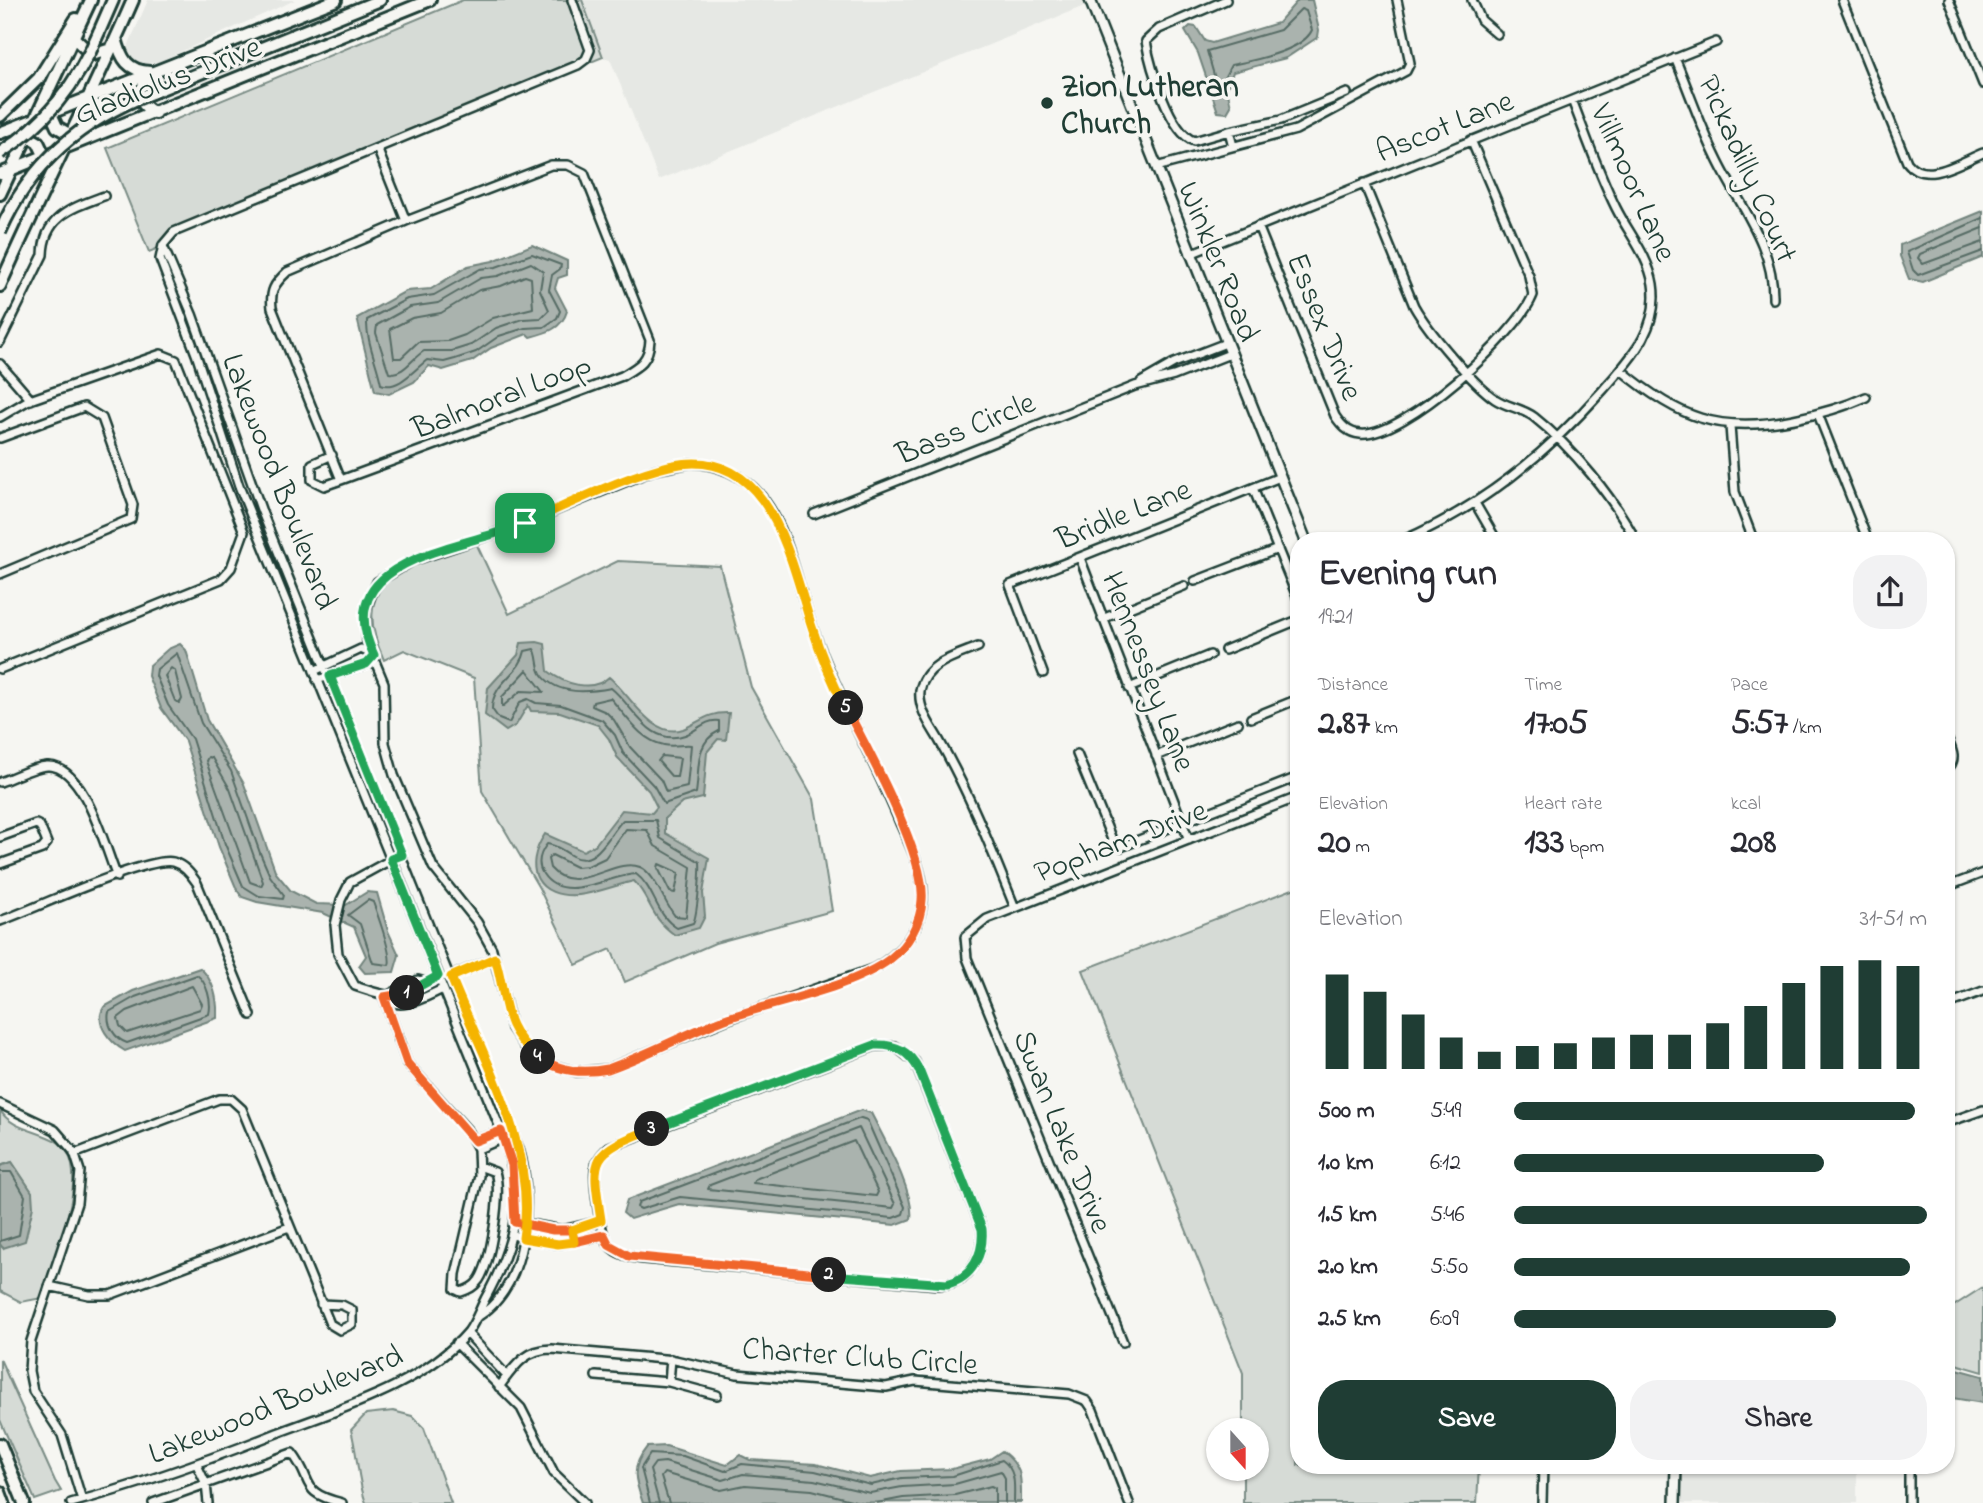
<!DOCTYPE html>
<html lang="en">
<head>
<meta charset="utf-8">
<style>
  :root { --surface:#fff; --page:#f2f2f3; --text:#2b2b33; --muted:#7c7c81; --accent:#1f3d34 }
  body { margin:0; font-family:"Indie Flower",sans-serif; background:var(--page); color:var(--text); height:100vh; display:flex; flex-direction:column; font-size:26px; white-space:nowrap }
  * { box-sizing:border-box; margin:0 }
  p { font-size:23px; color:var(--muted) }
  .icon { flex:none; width:38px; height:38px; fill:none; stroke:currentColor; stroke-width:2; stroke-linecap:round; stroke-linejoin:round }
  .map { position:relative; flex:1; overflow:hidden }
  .details { position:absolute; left:1290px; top:532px; width:665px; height:942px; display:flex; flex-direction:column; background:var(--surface); border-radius:28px; box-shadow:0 2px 5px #0004 }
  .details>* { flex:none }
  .needle { width:46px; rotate:159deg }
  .controls { position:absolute; left:1206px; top:1418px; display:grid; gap:14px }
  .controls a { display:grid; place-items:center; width:63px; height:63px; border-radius:50%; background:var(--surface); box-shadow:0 2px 5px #0004; font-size:35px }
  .pin { position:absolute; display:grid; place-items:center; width:60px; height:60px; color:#fff; margin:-30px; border-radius:14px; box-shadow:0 4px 10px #0006 }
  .km { position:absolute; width:35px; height:35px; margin:-18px; border-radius:50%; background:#222; color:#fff; font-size:19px; line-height:35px; text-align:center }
  .round { display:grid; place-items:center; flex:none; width:74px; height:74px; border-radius:28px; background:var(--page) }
  .summary { display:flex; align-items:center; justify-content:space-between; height:119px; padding:0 28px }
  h1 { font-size:38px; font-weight:700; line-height:52px }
  .figures { display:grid; grid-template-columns:repeat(3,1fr); gap:10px; height:119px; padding:7px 28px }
  .figures div { display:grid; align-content:center }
  .figures b { font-size:35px; font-weight:700 }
  .figures small { font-size:19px; font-weight:400 }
  .figures p { font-size:19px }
  .chart { height:196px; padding:14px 28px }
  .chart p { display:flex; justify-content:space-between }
  .chart svg { width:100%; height:126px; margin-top:7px; stroke:var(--accent); stroke-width:6 }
  .primary-button { display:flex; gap:14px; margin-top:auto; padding:14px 28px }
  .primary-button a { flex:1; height:80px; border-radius:28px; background:var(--accent); color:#fff; font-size:28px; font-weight:700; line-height:80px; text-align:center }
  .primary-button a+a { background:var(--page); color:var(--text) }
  ul { padding:0 28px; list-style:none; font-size:23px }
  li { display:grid; grid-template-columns:112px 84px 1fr; align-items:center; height:52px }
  li i { height:18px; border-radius:9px; background:var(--accent) }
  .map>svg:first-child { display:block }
  .built { fill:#e6e8e4 }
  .green { fill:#d6dbd6; stroke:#7a8c85; stroke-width:2 }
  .water { fill:#aab3ae; stroke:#72847d; stroke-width:2 }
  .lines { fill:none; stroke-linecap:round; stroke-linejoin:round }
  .shore { stroke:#576c65; stroke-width:2 }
  .minor-casing { stroke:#1f3d34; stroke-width:12 }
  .tertiary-casing { stroke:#1f3d34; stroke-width:14 }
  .primary-casing { stroke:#1f3d34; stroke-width:16 }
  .minor { stroke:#f6f6f2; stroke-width:7 }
  .tertiary { stroke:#f6f6f2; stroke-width:9 }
  .primary { stroke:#f6f6f2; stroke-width:10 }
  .primary-bridge-casing { stroke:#1f3d34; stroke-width:16; stroke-linecap:butt }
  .primary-bridge { stroke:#f6f6f2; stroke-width:10 }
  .split-1-casing { stroke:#fff; stroke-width:14 }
  .split-2-casing { stroke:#fff; stroke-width:14 }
  .split-3-casing { stroke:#fff; stroke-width:14 }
  .split-4-casing { stroke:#fff; stroke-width:14 }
  .split-5-casing { stroke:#fff; stroke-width:14 }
  .split-6-casing { stroke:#fff; stroke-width:14 }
  .split-1 { stroke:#22a559; stroke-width:9 }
  .split-2 { stroke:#f0652b; stroke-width:9 }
  .split-3 { stroke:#22a559; stroke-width:9 }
  .split-4 { stroke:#f5b400; stroke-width:9 }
  .split-5 { stroke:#f0652b; stroke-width:9 }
  .split-6 { stroke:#f5b400; stroke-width:9 }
  .poi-dot { fill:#1f3d34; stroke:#f6f6f2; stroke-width:2.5 }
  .labels { text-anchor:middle; stroke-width:7; stroke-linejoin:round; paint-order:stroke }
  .street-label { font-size:32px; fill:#1f3d34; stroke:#f6f6f2 }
  .poi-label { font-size:32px; font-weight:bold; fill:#1f3d34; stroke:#f6f6f2; text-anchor:start }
</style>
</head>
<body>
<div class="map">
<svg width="1983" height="1503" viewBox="0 0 1983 1503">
  <rect width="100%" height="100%" fill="#f6f6f2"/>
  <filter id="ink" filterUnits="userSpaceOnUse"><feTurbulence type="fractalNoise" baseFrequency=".0143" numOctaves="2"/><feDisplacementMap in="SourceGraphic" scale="14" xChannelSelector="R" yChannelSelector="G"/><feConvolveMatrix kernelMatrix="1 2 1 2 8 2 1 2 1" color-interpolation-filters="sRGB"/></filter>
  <g filter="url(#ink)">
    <!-- built -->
    <path class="built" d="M148 0H295L158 62 139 65 126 51Z
      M582 0H1082L1084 6 659 180 610 59 603 57Z
      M1680 1465H1857V1503H1679Z"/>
    <!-- green -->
    <path class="green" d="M463 0H582L603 57 174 234 173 242 149 252 107 148Z
      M476 543 509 614 618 561 720 566 751 687 814 799 832 911 715 943 625 982 611 949 576 965 539 888 482 791 474 678 404 650 384 660C345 574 411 568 476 543Z
      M1298 887V1465H1479L1477 1503H1243V1468H1256V1430H1243V1373L1083 970Z
      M0 1110C11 1129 37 1130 56 1141 98 1165 51 1261 42 1298L21 1302 0 1291V1244L3 1248 32 1192 12 1162 0 1166Z
      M1983 1287V1372L1952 1363 1947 1345 1952 1307Z
      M0 1359 55 1481 61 1491 35 1500 0 1420Z
      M393 1411 412 1416 424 1428 451 1503H366C357 1479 358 1455 351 1430L366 1414Z"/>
    <!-- water -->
    <path class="water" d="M1298 0H1312L1319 30 1318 37 1286 58 1233 72 1227 89 1231 106 1227 113 1218 112 1198 53 1185 31 1190 26 1196 27 1205 41 1212 43 1278 23Z
      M1983 211V257L1923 282 1909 279 1900 256V245Z
      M532 245 567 261V275L558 278 555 288 567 311C562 329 546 333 530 337L527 334 491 348 472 361 443 370 429 366 414 382 389 394 375 391 357 318 406 291 431 289 468 266 493 261Z
      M537 642 545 644 548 671C564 684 592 693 609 677 629 693 652 740 683 729 700 722 708 712 729 713L726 740 718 739 707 752 703 798 682 803 665 818V833L709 858 703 893 705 916 699 928 675 935C650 918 651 899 634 881 616 885 597 893 579 895 537 899 522 868 545 834L583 851 595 845 622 810 652 813 657 807 649 791 617 757 609 739 598 725 560 712 531 711 528 705 516 725 506 731 485 715 488 688 518 655 521 643Z
      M180 644 186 650 207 720 244 784 276 873 291 891 316 904 346 905 367 892 377 893 388 931 399 955 394 972 365 973 359 966 366 956 354 927 323 913 257 902 242 897 237 890 219 847 185 741 161 708 148 676 149 666 168 649Z
      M200 968C214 980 218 1000 217 1018L125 1051C111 1043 93 1024 104 1007L133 991Z
      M861 1110 871 1113C884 1139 915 1192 911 1219L895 1225 679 1204 630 1219 623 1213 627 1200Z
      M12 1162 32 1192 33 1207 25 1241 3 1248 0 1244V1166Z
      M1946 1366 1983 1376V1403L1946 1397Z
      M666 1446 727 1465 740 1455 750 1460 816 1464 870 1478 901 1471 952 1469 990 1459 1002 1451C1023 1468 1021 1476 1021 1502L643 1503C635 1481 630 1468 647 1447Z"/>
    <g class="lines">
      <!-- shore -->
      <path class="shore" d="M1301 9 1306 11 1312 30C1303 51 1252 61 1231 65L1222 82H1216L1207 51 1280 30Z
        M1983 218 1907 252 1913 270 1918 275 1983 251
        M1983 228 1920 254 1918 258 1923 264 1983 242
        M532 254 561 265 560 269 552 275 549 290 560 311 557 318 544 327 525 328 499 336 476 352 455 359 444 362 427 360C415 369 398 391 381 384 377 363 366 341 367 320L407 299 434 295 480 269 496 267Z
        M531 263 543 271 540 290 549 310 541 318 523 319 496 328 471 345 452 351H424C412 358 404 375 389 373L376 333 377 325 410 307 438 303 481 278 498 276Z
        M525 276 531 278 533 308 493 318 465 335 448 341 418 342 401 358H394L390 329 412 318 441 313 479 290 501 286Z
        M534 649C539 656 536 667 542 675 558 696 590 692 611 688 633 705 649 748 685 735 697 731 705 719 719 721V731C694 743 700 769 696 793L664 804 654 786 623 753 615 735 602 720 561 705 536 703 528 699 520 702 509 723 499 719 492 709C492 682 521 674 525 651Z
        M177 653 201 723 231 771 260 853 270 876 284 895 283 899 259 896 243 886 225 844 192 739 168 705 156 676 157 669Z
        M171 668 175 671 182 699 180 703 175 701 165 676Z
        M527 670 544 692 521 691 502 707V697Z
        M610 698C626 715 639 740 664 745 674 747 683 744 691 745L687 787 666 792 661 780 630 747 614 720 606 712 592 706 593 702Z
        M662 756 680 758 677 777H672L658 761Z
        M208 757 212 758 230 789 263 882 261 886 250 882 206 761Z
        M623 820H656L660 838 700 862C701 872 697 917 693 923L677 928C655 915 655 888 636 874 609 875 563 905 543 874 536 863 540 853 547 844 557 845 563 851 572 856 596 869 610 832 623 820Z
        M626 829 647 830 655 846 691 867 686 917 675 916C664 903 655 873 640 867 614 856 576 898 550 868L548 859 552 855 576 867 588 866 605 858Z
        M659 864 679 873 675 893 670 892 658 868Z
        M368 900 373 902C377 913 393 957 389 965L373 963 360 924 348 915Z
        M197 975C207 982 212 1002 209 1014L127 1043C115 1039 106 1025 109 1012L135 997Z
        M192 986 202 1004 200 1009 127 1033 120 1026 118 1018 127 1011Z
        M861 1118 867 1120 905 1207 903 1214 893 1218 680 1197 641 1209 637 1207 639 1202Z
        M859 1128 895 1204 893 1208 708 1189 710 1185Z
        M854 1141 878 1192 876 1196 753 1183 755 1179Z
        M0 1172H11L25 1196 19 1235 0 1241
        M650 1503 641 1468 650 1454 683 1456 725 1471 742 1464 815 1471 871 1485 902 1478 953 1476 1002 1460C1017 1471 1014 1486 1014 1503
        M659 1503 650 1470 655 1463 665 1462 723 1480 743 1474 814 1480 870 1493 902 1487 955 1484 1001 1471 1005 1478V1503
        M669 1503 661 1477 664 1473 721 1490 745 1485 812 1490 863 1503
        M877 1503 903 1498 955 1495 991 1486 995 1488V1503"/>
      <!-- minor casing -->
      <g class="minor-casing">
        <path id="minor" d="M1226 0 1159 29 1146 41C1150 66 1170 133 1194 141L1229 131 1233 146
          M1472 0 1481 20 1497 34
          M1842 0 1907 162C1925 186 1960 162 1983 153
          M1949 0 1983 84
          M1675 58C1689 91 1700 125 1716 157 1738 204 1774 244 1773 299
          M1229 131 1281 120 1347 93
          M377 148 406 221
          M551 165H568L584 173 650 340C649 361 639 366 622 376L341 480 272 308C270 291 274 284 287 272L406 221Z
          M1156 167 1296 130 1406 71 1410 63 1397 0
          M1364 183 1414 306C1428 331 1473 384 1495 399 1507 407 1522 408 1534 417 1572 447 1614 498 1636 541
          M1258 226 1335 416C1341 425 1348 433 1360 434 1403 439 1519 333 1533 295L1529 276 1471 140
          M163 246 192 314 262 512 519 1149C534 1200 528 1285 479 1316
          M1190 254 1716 42
          M0 342 43 255C44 216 72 208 104 196
          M0 364 31 400
          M1621 370C1678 418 1719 434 1794 419 1819 414 1842 408 1866 397
          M1141 382 1174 363 1226 343
          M1818 414 1868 541
          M0 417 27 401 161 354 176 360 244 532 231 568 221 579 0 669
          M1730 426 1735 492 1751 534
          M0 438 84 407 102 418 133 505 131 519 0 574
          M332 455 312 464V480L324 486 341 480
          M691 463C717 464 744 475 761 496 791 533 797 586 813 629 837 696 873 757 900 823 910 845 922 869 923 893 923 927 902 954 873 969L728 1019 608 1069 577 1072 548 1064 524 1045 512 1028 492 949 477 922 433 867 394 775 385 743 384 683 367 642 365 610 377 582 412 561 520 525 654 470Z
          M1253 488 1298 599
          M1475 503 1497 541
          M814 514 1135 386 1174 376 1230 354
          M1401 541C1482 507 1545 455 1603 390 1630 359 1660 329 1653 284 1648 255 1629 234 1616 208 1599 174 1586 136 1572 100
          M1080 558 1189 840
          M1195 581 1278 549
          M1102 619 1184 586
          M978 647C956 656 925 663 920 691 918 709 931 726 939 740 970 794 992 851 1015 908
          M1225 650 1298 620
          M314 671 361 649 374 655 366 664 317 680
          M1043 673 1010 585 1280 477
          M1129 688 1210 655
          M1251 718 1298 699
          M1946 736C1951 748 1959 760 1946 770
          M1077 754 1113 842 1121 847 1298 777
          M1156 756 1238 723
          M0 782C15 777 32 767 47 766 84 764 105 848 117 877
          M0 837 36 824 40 826 47 843 42 849 0 864
          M394 858 350 882 341 900 335 925 338 954 355 986C405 1003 394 996 438 977
          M1946 887 1983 873
          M0 921C31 910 148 856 173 862 184 865 191 874 197 883L251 1015
          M447 978 495 958
          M384 997 407 1063 469 1132 478 1149 479 1176 456 1274 455 1289 461 1292C469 1289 474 1287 479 1280 491 1262 502 1193 495 1172L479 1166
          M384 997 418 980 425 982
          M384 998C401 1013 426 996 443 989
          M1946 1005 1983 991
          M875 1046H895L915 1062 982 1229C984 1257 969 1284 939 1285L643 1259C631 1257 617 1255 609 1245 600 1235 592 1177 596 1165 598 1158 603 1153 609 1147Z
          M0 1104 55 1130 74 1152 80 1171 77 1203 31 1341 29 1371 33 1391 62 1435 82 1500
          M1946 1123 1983 1110
          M475 1141 505 1130
          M478 1149 506 1137
          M74 1154 219 1099H231L242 1109 330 1324 340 1330 352 1324V1310L342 1305 321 1304
          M524 1223 562 1230 601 1221
          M512 1235 558 1244 604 1235
          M49 1286 89 1295H110L289 1227
          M467 1333 507 1376
          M1123 1342 967 958 965 937 987 919 1298 797
          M456 1343 521 1408 554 1473 585 1503
          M596 1376 669 1382 671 1359
          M669 1382 717 1395
          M499 1387C514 1367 525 1349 552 1349L675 1360 737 1374 886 1387 915 1381 1069 1394 1087 1401 1093 1410 1129 1503
          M197 1465 206 1484 208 1503
          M71 1503C142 1484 209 1460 277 1433 340 1409 423 1385 468 1332 476 1321 479 1311 485 1299 516 1243 525 1201 504 1138L239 486 196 354 160 259 163 245 174 232 578 65 586 59 590 50 572 0
          M153 1503 292 1453C315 1482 298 1492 342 1503
          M1542 1503 1543 1465
          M1909 1503V1465"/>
      </g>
      <!-- tertiary casing -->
      <g class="tertiary-casing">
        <path id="tertiary" d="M1090 0 1306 541
          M1675 1503 1676 1465"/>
      </g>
      <!-- primary casing -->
      <g class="primary-casing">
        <path id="primary" d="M99 32 113 0
          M73 37 92 55 111 49
          M116 38C121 59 128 71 150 72
          M152 76C136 91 135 102 155 113
          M151 93 380 0
          M49 109 57 127 74 137
          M0 116 39 78 76 19
          M0 133 336 0
          M22 133 38 142 47 161
          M0 174 430 0
          M0 194 91 0
          M0 286C42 190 91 97 133 0
          M0 1444 24 1503
          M0 1492 4 1503"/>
      </g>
      <!-- minor -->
      <use href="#minor" class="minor"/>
      <!-- tertiary -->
      <use href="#tertiary" class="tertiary"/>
      <!-- primary -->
      <use href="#primary" class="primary"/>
      <!-- primary-bridge casing -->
      <g class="primary-bridge-casing">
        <path id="primary-bridge" d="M0 153C47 123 78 83 99 32
          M0 232C30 163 82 120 151 93"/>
      </g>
      <!-- primary-bridge -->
      <use href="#primary-bridge" class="primary-bridge"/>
    </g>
  </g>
  <g class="lines" filter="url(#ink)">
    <!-- split-1 casing -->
    <g class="split-1-casing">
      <path id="split-1" d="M407 993 438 976 391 859 402 855 330 676 366 664 374 655C326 556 467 549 525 523"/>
    </g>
    <!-- split-2 casing -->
    <g class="split-2-casing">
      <path id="split-2" d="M407 993 384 997 407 1063 475 1141 501 1131 512 1165 515 1222 553 1230H572L574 1242 604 1235 609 1245 629 1256 829 1275"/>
    </g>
    <!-- split-3 casing -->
    <g class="split-3-casing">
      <path id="split-3" d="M652 1129 875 1045C896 1044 909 1051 919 1070L982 1229C984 1253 973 1278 947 1284L829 1275"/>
    </g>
    <!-- split-4 casing -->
    <g class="split-4-casing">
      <path id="split-4" d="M538 1057C500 1027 508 999 495 958L451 977C483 1057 538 1152 523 1238L558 1244 574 1242 572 1230 601 1220C591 1156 590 1153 652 1129"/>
    </g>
    <!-- split-5 casing -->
    <g class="split-5-casing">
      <path id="split-5" d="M538 1057C559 1072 582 1074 608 1069 648 1055 685 1034 725 1019 773 1002 850 989 890 959 908 945 921 923 922 900 926 856 868 750 846 708"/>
    </g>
    <!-- split-6 casing -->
    <g class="split-6-casing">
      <path id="split-6" d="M525 523C568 505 625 476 669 466 769 443 789 555 811 624 820 653 832 682 846 708"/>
    </g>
    <!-- split-1 -->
    <use href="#split-1" class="split-1"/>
    <!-- split-2 -->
    <use href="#split-2" class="split-2"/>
    <!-- split-3 -->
    <use href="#split-3" class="split-3"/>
    <!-- split-4 -->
    <use href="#split-4" class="split-4"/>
    <!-- split-5 -->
    <use href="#split-5" class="split-5"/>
    <!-- split-6 -->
    <use href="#split-6" class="split-6"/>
  </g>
  <!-- markers -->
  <circle class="poi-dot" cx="1047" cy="103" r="7"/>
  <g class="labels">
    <!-- street labels -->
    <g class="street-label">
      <text transform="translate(167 79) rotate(-21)" y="11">Gladiolus Drive</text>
      <text transform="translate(1444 125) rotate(-22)" y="11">Ascot Lane</text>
      <text transform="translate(1749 168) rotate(66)" y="11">Pickadilly Court</text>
      <text transform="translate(1635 182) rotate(66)" y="11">Villmoor Lane</text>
      <text transform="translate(1220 261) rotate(68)" y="11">Winkler Road</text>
      <text transform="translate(1326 326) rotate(68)" y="11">Essex Drive</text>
      <text transform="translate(501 395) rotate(-21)" y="11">Balmoral Loop</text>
      <text transform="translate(965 427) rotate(-22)" y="11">Bass Circle</text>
      <text transform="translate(281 481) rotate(69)" y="11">Lakewood Boulevard</text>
      <text transform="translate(1123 513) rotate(-22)" y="11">Bridle Lane</text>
      <text transform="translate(1150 671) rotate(69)" y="11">Hennessey Lane</text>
      <text transform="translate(1120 840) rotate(-21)" y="11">Popham Drive</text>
      <text transform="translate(1064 1131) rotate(68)" y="11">Swan Lake Drive</text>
      <text transform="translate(860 1355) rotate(4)" y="11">Charter Club Circle</text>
      <text transform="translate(275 1403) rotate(-22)" y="11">Lakewood Boulevard</text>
    </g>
    <!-- poi labels -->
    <g class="poi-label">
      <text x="1061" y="96">Zion Lutheran<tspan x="1061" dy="37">Church</tspan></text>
    </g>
  </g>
</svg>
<div class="controls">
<a><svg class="needle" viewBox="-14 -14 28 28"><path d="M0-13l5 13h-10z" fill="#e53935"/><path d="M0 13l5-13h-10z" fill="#7c7c81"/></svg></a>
</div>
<div class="pin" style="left:525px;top:523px;background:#1e9e55"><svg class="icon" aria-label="arrive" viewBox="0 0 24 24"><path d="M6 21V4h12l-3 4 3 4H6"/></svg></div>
<b class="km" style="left:407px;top:993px">1</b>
<b class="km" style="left:829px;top:1275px">2</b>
<b class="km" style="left:652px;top:1129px">3</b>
<b class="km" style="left:538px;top:1057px">4</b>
<b class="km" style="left:846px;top:708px">5</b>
<section class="details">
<div class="summary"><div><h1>Evening run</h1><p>19:21</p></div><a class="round"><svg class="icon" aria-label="share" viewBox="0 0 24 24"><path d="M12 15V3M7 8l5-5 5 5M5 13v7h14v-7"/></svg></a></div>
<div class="figures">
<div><p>Distance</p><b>2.87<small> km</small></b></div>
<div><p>Time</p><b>17:05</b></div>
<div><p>Pace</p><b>5:57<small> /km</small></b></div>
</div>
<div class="figures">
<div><p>Elevation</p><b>20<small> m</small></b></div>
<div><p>Heart rate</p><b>133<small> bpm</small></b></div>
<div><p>kcal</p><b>208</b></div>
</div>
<div class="chart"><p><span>Elevation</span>31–51 m</p>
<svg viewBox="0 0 160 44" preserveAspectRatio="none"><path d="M5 44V11M15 44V17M25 44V25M35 44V33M45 44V38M55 44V36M65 44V35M75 44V33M85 44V32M95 44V32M105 44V28M115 44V22M125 44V14M135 44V8M145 44V6M155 44V8"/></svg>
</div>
<ul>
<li><b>500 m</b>5:49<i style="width:97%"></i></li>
<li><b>1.0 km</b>6:12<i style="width:75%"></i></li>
<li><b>1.5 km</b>5:46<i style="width:100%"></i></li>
<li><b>2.0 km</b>5:50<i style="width:96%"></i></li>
<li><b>2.5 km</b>6:09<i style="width:78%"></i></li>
</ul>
<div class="primary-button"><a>Save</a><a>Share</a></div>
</section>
</div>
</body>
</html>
